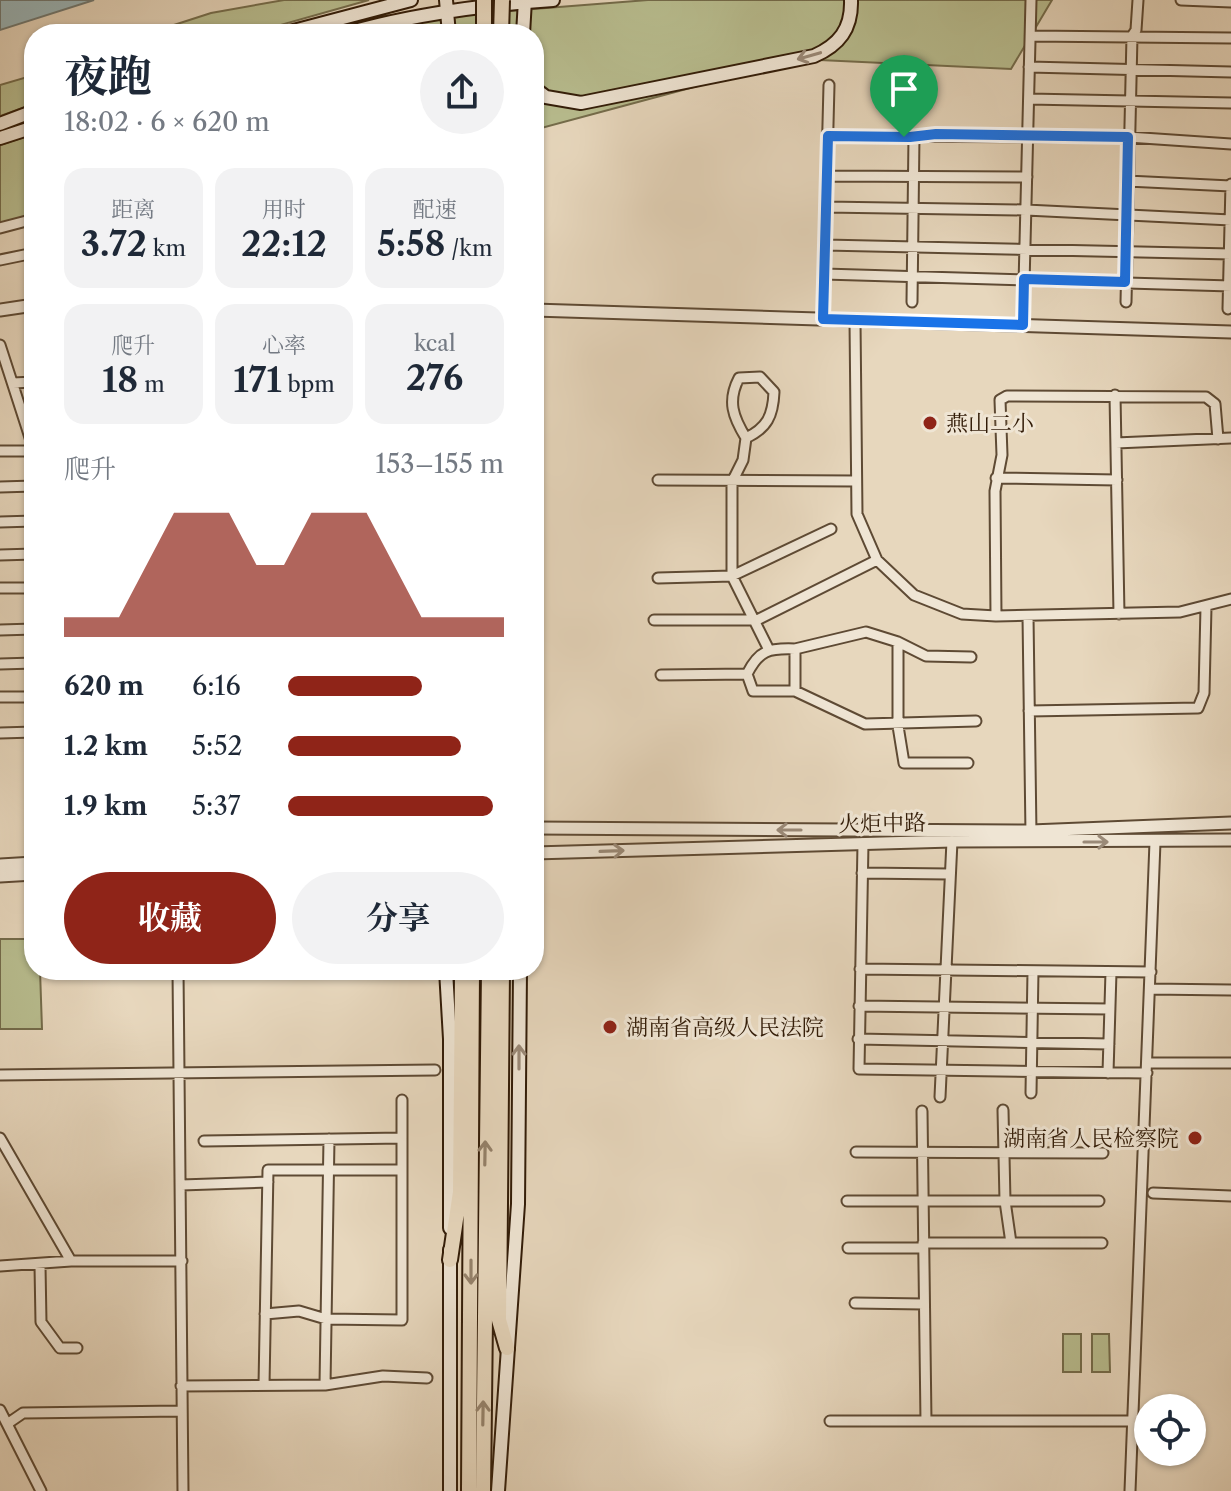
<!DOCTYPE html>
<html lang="zh">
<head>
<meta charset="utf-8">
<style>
  :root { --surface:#fff; --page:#f2f2f3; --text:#1f2937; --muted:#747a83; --accent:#8f2418 }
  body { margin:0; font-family:"Libre Caslon Text","Noto Serif SC",serif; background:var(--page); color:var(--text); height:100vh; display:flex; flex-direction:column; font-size:30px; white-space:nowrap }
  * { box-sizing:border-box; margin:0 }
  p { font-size:26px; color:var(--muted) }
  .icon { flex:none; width:44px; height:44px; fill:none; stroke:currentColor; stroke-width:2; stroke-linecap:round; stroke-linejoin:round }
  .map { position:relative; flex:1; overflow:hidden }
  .details { position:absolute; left:24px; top:24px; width:520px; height:956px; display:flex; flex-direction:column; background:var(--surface); border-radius:32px; box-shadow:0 2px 6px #0004 }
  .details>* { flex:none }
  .fabs { position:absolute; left:1134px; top:1394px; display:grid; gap:16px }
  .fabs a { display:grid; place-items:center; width:72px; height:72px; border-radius:50%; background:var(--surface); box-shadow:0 2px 6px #0004; font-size:40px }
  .pin { position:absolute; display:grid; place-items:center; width:68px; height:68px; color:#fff; margin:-82px -34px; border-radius:50% 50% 50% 0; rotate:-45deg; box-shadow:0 0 8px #0007 }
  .pin .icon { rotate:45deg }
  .round { display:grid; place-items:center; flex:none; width:84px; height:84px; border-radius:42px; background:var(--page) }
  .headline { display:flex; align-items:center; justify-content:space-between; height:136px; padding:0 40px }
  h1 { font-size:44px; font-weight:700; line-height:60px }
  .figures { display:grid; grid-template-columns:repeat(3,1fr); gap:12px; height:136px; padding:8px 40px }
  .figures div { display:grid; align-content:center; border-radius:20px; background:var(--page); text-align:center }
  .figures b { font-size:34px; font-weight:700 }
  .figures small { font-size:22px; font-weight:400 }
  .figures p { font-size:22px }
  .chart { height:224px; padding:16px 40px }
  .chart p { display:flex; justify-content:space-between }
  .chart svg { width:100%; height:144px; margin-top:8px; fill:var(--accent); opacity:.7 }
  .cta { display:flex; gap:16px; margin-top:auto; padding:16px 40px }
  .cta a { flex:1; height:92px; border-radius:48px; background:var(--accent); color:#fff; font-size:32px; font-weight:700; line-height:92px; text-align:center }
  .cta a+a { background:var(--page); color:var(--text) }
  ul { padding:0 40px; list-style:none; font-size:26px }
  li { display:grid; grid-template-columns:128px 96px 1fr; align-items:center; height:60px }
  li i { height:20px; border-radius:10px; background:var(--accent) }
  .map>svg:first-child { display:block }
  .green { fill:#b8bd8f; stroke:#746c4b; stroke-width:2 }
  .water { fill:#9ab7bb; stroke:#707973; stroke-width:2 }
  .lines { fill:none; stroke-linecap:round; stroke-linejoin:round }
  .minor-casing { stroke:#5e4a34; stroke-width:13 }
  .tertiary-casing { stroke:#5e4a34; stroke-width:15 }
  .secondary-casing { stroke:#311b07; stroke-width:16 }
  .trunk-casing { stroke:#311b07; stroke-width:18 }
  .minor { stroke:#efe5d4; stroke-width:9 }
  .tertiary { stroke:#efe5d4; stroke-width:11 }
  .secondary { stroke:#efe5d4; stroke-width:12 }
  .trunk { stroke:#e7d7bd; stroke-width:14 }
  .trunk-bridge-casing { stroke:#311b07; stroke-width:18; stroke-linecap:butt }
  .trunk-bridge { stroke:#e7d7bd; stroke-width:14 }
  .oneway { stroke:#9a8a78 }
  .oneway2 { stroke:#95826b }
  .route-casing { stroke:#fff; stroke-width:16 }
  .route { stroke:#1a73e8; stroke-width:10 }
  .poi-dot { fill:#8f2418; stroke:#efe5d4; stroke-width:3 }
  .labels { text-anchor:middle; stroke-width:6; stroke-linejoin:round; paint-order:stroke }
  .poi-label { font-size:22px; fill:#311b07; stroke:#efe5d4; text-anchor:start }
  .street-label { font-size:22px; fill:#311b07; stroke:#efe5d4 }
</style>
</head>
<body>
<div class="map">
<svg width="1231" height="1491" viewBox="0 0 1231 1491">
  <rect width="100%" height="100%" fill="#e7d7bd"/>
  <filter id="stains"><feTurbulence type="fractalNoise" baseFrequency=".0025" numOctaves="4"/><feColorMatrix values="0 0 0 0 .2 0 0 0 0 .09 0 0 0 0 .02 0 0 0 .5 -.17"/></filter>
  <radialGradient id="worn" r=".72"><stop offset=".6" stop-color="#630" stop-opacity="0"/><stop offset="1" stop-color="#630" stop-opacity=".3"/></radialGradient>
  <!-- green -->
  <path class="green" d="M284 0H369L249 34H146L211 13Z
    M648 0H1052L1011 69 798 59 534 130V34H348L392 20Z
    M34 75V104L0 116V85Z
    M34 134V221L0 232V145Z
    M0 939H34V970H40L42 1029H0Z
    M1063 1334H1081V1372H1063Z
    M1092 1334H1109L1110 1372H1092Z"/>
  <!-- water -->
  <path class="water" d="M0 0H94L0 30Z"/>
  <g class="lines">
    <!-- minor casing -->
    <g class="minor-casing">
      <path id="minor" d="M1181 0 1231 2
        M1030 36 1231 38
        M1029 67 1231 72
        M1029 99 1231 103
        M828 136 1128 137 1231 144
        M827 176 1027 177
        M1127 181 1231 186
        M826 207 1026 210 1231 220
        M0 228 34 219
        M825 245 1231 254
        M0 260 34 253
        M824 274 1231 286
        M912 302 914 136
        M1126 302 1132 36 1136 30 1138 0
        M1228 309 1231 184
        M823 319 829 85
        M855 321 857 514 877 560 914 595 962 614 996 616 1180 612 1231 599
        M1023 325 1031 0
        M0 345 34 450
        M13 383 34 382
        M1115 395 1119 614
        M746 438C733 417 727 401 739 378L760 377 774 392C773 416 767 428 746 438L743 460 732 482V576L768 648
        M1116 443 1231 438
        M0 451H34
        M996 478 1117 480
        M658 480 856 481
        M0 487 34 486
        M0 522 34 521
        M0 555 34 554
        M658 578 732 576 831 529
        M0 588H34
        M996 616 995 491 1002 455 1000 400 1007 396 1206 397 1215 404 1218 439
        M1028 616 1031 834
        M654 620H757L877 560
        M0 630 34 629
        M898 642V726L904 763H968
        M795 649 866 632 898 642 926 656 971 657
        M0 664 34 663
        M747 674C759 650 769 648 795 649V691L865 724 976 721
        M661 675 747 674 753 691H795
        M0 697H34
        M1029 711 1198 708 1204 693 1206 607
        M0 733 34 732
        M863 843 859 1069 1147 1073
        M862 873 949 874
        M860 969 1151 972
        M178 970 183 1491
        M1150 989 1231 990
        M859 1006 1110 1009
        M858 1039 1109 1044
        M1148 1063H1231
        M1108 1073 1111 972
        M0 1075 435 1070
        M1031 1093 1033 971
        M940 1097 952 841
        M1003 1110 1005 1201 1011 1243
        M922 1111 926 1421
        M0 1138 71 1261H182
        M204 1141 402 1138
        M856 1152 1103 1153
        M181 1185 268 1182
        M1153 1193 1231 1196
        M847 1201H1099
        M923 1243H1102
        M848 1248H923
        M0 1266 71 1261
        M40 1266 41 1322 60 1348H77
        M855 1303 924 1304
        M265 1314 299 1311 326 1319 402 1320V1100
        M264 1385 268 1170H402
        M325 1385 329 1139
        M181 1386 325 1385 383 1376 427 1378
        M0 1410 41 1491
        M830 1421H1129
        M7 1424 23 1413 180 1411
        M1130 1491 1155 842"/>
    </g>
    <!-- tertiary casing -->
    <g class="tertiary-casing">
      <path id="tertiary" d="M0 310 34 305
        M534 310 1231 332
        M534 828 1031 831 1231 823
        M534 853 952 841 1231 840
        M0 865 34 863
        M0 876 34 874"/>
    </g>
    <!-- secondary casing -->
    <g class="secondary-casing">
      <path id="secondary" d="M446 0 449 34
        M282 34 411 0
        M344 34C413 14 482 5 553 0
        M523 34 525 0
        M534 88 546 97 581 103 814 56C839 45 852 29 851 0
        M0 124 34 111
        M0 138 34 127
        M446 970 450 1039V1228
        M450 1250V1491
        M498 1491 518 1204 520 970"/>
    </g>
    <!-- trunk casing -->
    <g class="trunk-casing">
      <path id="trunk" d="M502 970 499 1320 507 1348
        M450 1260 460 1192 462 974
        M469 1491 472 970
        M483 1491 489 970"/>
    </g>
    <!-- minor -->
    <use href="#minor" class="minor"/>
    <!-- tertiary -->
    <use href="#tertiary" class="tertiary"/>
    <!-- secondary -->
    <use href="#secondary" class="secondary"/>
    <!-- trunk -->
    <use href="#trunk" class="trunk"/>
    <!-- trunk-bridge casing -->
    <g class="trunk-bridge-casing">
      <path id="trunk-bridge" d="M484 0V34
        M501 34 502 0"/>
    </g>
    <!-- trunk-bridge -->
    <use href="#trunk-bridge" class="trunk-bridge"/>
  </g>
  <!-- one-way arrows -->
  <defs><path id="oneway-shaft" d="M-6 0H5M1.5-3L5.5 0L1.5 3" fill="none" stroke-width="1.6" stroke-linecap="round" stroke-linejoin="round" transform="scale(2)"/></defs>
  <g class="oneway">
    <use href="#oneway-shaft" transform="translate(809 56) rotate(164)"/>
    <use href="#oneway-shaft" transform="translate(789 830) rotate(-180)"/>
    <use href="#oneway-shaft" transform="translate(1096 842)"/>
    <use href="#oneway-shaft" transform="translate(612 851) rotate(-2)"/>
    <use href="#oneway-shaft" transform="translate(519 1057) rotate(-90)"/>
  </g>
  <g class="oneway2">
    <use href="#oneway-shaft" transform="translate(485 1153) rotate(-89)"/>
    <use href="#oneway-shaft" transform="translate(471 1272) rotate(90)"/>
    <use href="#oneway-shaft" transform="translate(483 1413) rotate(-89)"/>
  </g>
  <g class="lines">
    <!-- route casing -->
    <g class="route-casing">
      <path id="route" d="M936 134 1128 137 1125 282 1024 279 1023 325 823 319 828 136 910 137Z"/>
    </g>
    <!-- route -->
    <use href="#route" class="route"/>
  </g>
  <!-- markers -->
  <g class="poi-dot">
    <circle cx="930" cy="423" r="8"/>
    <circle cx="610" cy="1027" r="8"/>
    <circle cx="1195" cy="1138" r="8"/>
  </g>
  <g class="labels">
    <!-- poi labels -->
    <g class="poi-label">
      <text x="946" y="431">燕山二小</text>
      <text x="626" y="1035">湖南省高级人民法院</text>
      <text x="1179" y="1146" text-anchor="end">湖南省人民检察院</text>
    </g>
    <!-- street labels -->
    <g class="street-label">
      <text transform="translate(882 823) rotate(-1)" y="8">火炬中路</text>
    </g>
  </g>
  <rect width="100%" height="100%" filter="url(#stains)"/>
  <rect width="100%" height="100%" fill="url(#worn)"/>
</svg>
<div class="fabs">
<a><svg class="icon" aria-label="locate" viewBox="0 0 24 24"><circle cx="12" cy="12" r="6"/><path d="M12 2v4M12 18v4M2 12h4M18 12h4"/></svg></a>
</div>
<div class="pin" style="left:904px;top:137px;background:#1e9e55"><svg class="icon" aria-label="arrive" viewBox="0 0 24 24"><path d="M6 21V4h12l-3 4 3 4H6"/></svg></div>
<section class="details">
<div class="headline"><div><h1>夜跑</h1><p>18:02 · 6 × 620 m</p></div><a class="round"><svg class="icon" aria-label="share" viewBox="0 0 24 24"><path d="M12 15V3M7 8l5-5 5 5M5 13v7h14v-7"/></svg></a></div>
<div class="figures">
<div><p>距离</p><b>3.72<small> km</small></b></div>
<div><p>用时</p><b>22:12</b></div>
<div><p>配速</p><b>5:58<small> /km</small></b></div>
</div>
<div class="figures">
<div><p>爬升</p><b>18<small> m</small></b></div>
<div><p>心率</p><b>171<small> bpm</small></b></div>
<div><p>kcal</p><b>276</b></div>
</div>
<div class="chart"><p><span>爬升</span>153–155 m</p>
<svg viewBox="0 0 160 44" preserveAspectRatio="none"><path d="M0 44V38L10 38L20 38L30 22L40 6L50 6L60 6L70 22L80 22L90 6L100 6L110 6L120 22L130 38L140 38L150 38L160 38V44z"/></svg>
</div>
<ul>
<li><b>620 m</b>6:16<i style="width:62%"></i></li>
<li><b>1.2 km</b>5:52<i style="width:80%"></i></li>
<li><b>1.9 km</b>5:37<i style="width:95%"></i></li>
</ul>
<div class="cta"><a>收藏</a><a>分享</a></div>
</section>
</div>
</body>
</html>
